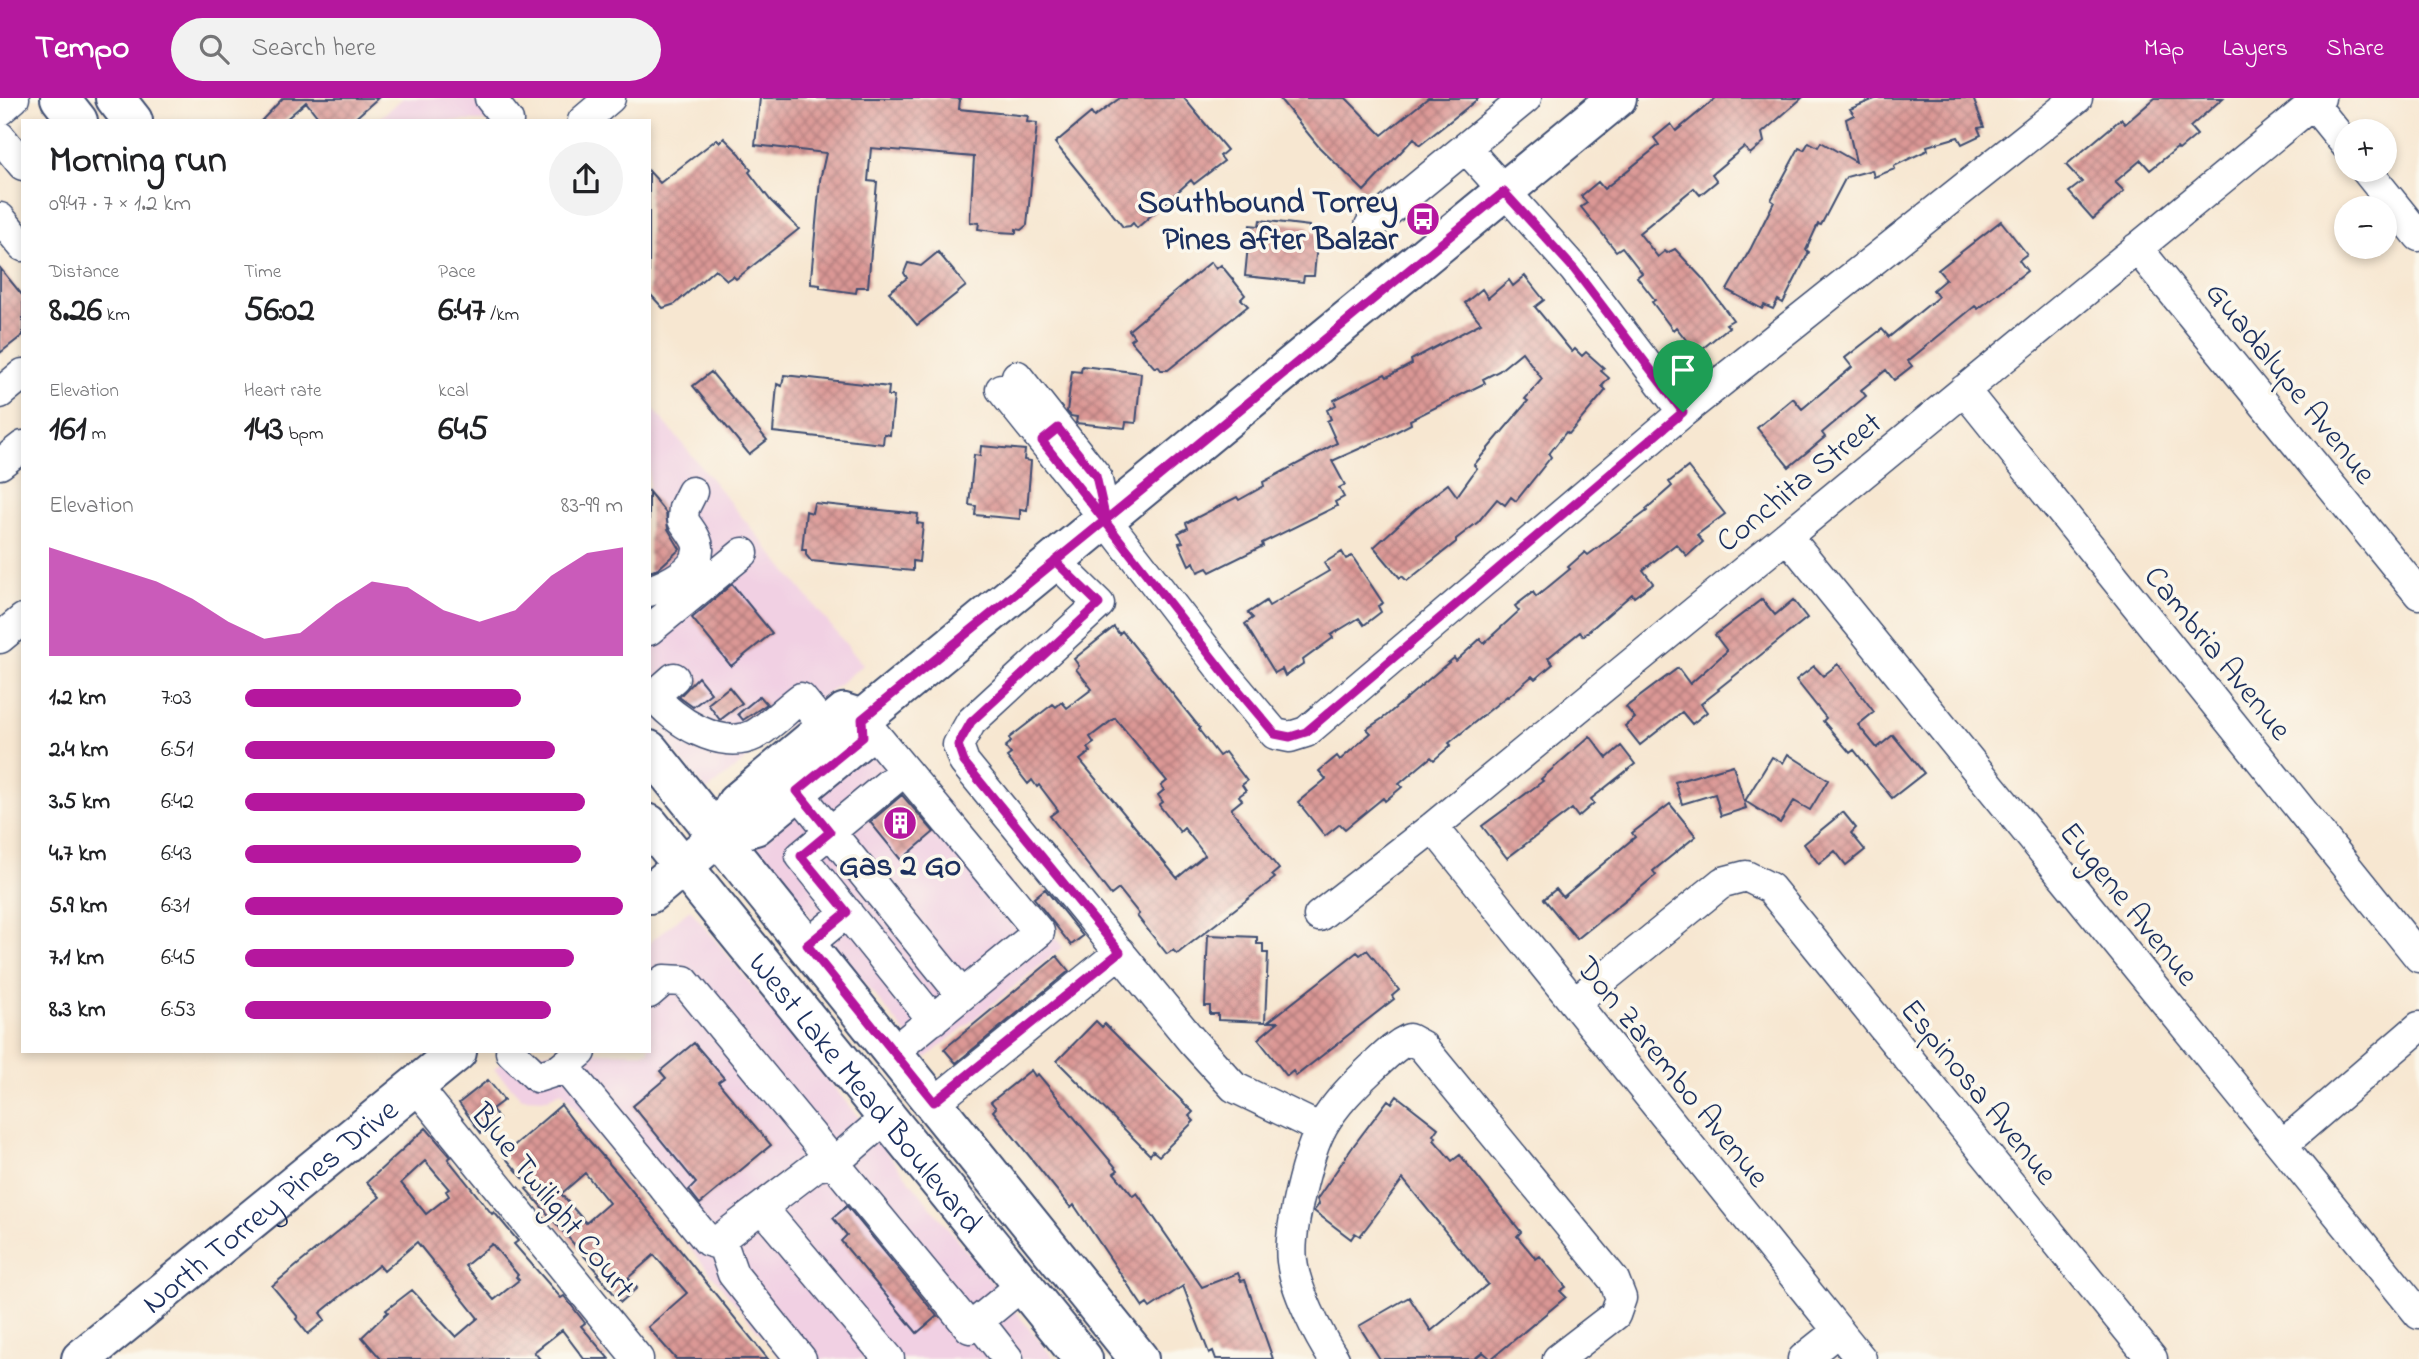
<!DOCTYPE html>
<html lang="en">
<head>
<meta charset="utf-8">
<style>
  :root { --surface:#fff; --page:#f2f2f2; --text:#202124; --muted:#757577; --accent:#b5179e }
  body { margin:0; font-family:"Indie Flower",sans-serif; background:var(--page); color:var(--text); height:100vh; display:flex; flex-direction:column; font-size:26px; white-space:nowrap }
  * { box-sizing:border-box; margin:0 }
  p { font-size:23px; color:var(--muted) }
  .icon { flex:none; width:38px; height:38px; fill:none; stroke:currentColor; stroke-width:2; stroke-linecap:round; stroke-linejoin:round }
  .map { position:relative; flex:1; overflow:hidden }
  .sheet { position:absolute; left:21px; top:21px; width:630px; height:934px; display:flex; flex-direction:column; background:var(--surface); border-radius:0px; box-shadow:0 4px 10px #0003 }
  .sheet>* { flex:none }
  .controls { position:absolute; left:2334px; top:21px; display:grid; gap:14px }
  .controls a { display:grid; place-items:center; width:63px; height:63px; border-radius:50%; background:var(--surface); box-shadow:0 4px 10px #0003; font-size:35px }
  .pin { position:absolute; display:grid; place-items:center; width:60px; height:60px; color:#fff; margin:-72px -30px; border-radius:50% 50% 50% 0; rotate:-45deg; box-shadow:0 0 7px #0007 }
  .pin .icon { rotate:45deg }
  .round { display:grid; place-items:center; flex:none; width:74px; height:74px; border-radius:37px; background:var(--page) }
  .summary { display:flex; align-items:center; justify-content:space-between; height:119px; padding:0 28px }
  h1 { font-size:38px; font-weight:700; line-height:52px }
  .stats { display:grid; grid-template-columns:repeat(3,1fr); gap:10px; height:119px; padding:7px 28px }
  .stats div { display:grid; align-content:center }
  .stats b { font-size:35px; font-weight:700 }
  .stats small { font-size:19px; font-weight:400 }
  .stats p { font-size:19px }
  .chart { height:196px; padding:14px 28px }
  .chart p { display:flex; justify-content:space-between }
  .chart svg { width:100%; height:126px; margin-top:7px; fill:var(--accent); opacity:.7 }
  ul { padding:0 28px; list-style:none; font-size:23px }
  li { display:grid; grid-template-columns:112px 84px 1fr; align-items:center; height:52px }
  li i { height:18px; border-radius:9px; background:var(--accent) }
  header { display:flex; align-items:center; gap:42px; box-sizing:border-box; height:98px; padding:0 35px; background:var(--accent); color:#fff }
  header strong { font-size:33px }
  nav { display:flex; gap:38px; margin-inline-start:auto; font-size:24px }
  .search { width:490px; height:63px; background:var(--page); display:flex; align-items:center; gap:18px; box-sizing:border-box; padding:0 24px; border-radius:38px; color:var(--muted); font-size:26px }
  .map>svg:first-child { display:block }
  .built { fill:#f1d0e3 }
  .building { fill:url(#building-cross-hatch); fill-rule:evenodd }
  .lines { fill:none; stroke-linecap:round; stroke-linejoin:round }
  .minor-casing { stroke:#3c4b6f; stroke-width:33 }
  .major-casing { stroke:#3c4b6f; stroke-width:42 }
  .minor { stroke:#fff; stroke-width:30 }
  .major { stroke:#fff; stroke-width:38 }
  .route-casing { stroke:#fff; stroke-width:14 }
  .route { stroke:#b5179e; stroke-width:9 }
  .labels { text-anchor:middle; stroke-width:7; stroke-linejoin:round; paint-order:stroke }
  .poi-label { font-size:32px; font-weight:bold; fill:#1b2f5e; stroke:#fbf7ec; text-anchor:end }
  .street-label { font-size:32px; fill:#1b2f5e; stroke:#fbf7ec }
</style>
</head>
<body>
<header>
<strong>Tempo</strong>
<div class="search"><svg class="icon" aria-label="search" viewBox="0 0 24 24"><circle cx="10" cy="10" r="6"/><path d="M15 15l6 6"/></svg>Search here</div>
<nav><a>Map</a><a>Layers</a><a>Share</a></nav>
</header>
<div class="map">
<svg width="2419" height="1261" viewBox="0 0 2419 1261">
  <defs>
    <pattern id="building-cross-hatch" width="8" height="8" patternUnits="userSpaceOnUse" patternTransform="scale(1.75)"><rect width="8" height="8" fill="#db9895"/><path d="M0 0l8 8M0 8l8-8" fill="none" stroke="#b17c7d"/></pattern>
  </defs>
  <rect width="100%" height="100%" fill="#fbf7ec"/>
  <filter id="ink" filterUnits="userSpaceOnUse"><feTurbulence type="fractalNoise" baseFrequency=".0143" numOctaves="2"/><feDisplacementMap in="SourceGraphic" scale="14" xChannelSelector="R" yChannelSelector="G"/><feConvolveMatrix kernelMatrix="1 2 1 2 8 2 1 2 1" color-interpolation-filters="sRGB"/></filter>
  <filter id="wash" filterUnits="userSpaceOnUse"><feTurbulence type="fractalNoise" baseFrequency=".00686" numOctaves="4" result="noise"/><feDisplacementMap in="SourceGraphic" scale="28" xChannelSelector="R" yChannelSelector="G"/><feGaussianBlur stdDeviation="1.57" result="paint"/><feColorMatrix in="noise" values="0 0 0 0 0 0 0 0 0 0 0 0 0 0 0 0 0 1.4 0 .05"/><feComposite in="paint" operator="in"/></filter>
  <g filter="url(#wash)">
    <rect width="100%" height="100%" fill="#f7e7d1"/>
    <!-- built -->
    <path class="built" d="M403 0H472L492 23H376Z
      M649 305 863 567 707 693 649 622Z
      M891 634 1063 849 926 960 755 751Z
      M690 811 1054 1261H781L561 993 547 1001 522 1000 494 971 515 954H649V845Z"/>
    <g id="blocks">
      <!-- building -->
      <path class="building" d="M283 0H378L352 23H321L306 4 284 23H261Z
        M760 0H948L960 1 959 11 1028 18 1027 24 1037 25 1027 127 1021 132 1016 131V135L998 134 978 131 979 125 970 124 974 59 871 50 868 83 877 84 868 189H857L856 195 820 190V187L811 186V180L820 82 826 55 755 47Z
        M1120 0H1184L1227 52 1220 58 1224 63 1194 86 1191 82 1137 130 1133 125 1130 128 1123 129 1055 45 1091 15 1094 19Z
        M1279 0H1346L1382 37 1428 0H1479L1420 47 1414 40 1364 93 1319 49Z
        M1716 0H1802L1762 35 1764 44 1750 56 1744 49 1712 76 1717 83 1700 97 1694 90 1639 135 1658 159 1665 153 1667 155 1675 151 1702 180 1733 222 1726 226 1729 229 1702 251 1698 247 1694 252 1676 229 1673 232 1652 204 1655 202 1637 179 1642 175 1622 149 1616 153 1581 109 1587 105 1581 98 1598 84 1604 91 1659 47 1654 40 1671 26 1676 33Z
        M1877 0H1973L1984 29 1978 30 1981 37 1962 46 1958 39 1927 48 1928 52 1894 68 1895 71 1874 79 1872 72 1846 79 1821 127 1818 126 1806 152 1809 154 1783 205 1778 202 1773 211 1764 207 1762 211 1727 192 1751 150 1774 104 1771 102 1799 50 1804 52 1809 44 1818 49 1821 44 1856 64 1846 21 1854 17 1850 11Z
        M2155 0H2223L2190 29 2197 37 2179 52 2177 50 2150 72 2141 62 2115 84 2124 93 2093 121 2069 94 2082 84 2066 67 2121 21 2125 26Z
        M724 40 740 56 751 72 749 74 771 103 799 131 736 181 733 178 727 182 715 171 675 206 663 210 649 195V73L660 85 717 41 720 44Z
        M1260 122 1309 128V133L1318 134 1314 178H1304L1303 184 1245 178 1250 127 1259 128Z
        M2001 123 2027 156 2019 162 2027 173 1978 211 1975 208 1908 263 1912 268 1894 282 1886 272 1861 292 1866 298 1822 335 1825 339 1789 369 1757 330 1793 300 1802 311 1852 269 1845 260 1882 231 1889 239 1938 199 1933 192 1946 181 1938 172Z
        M938 154 966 188 917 227 889 194 907 180 904 175 908 165 921 168Z
        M1211 164 1216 171 1221 167 1234 183 1245 197 1241 201 1248 208 1168 272H1161L1158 268 1155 270 1130 242 1134 239 1129 232Z
        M0 170 23 198V237L0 255Z
        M1525 178 1544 202 1535 209 1572 254 1575 251 1582 258 1586 254 1604 270 1601 273 1609 280 1602 288 1606 292 1569 336 1566 334 1549 356 1551 359 1516 403 1511 399 1505 407 1497 401 1478 424 1456 441V444L1407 483 1402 478 1400 480 1374 449 1416 411 1448 386 1457 398 1477 370 1474 367 1528 303 1525 301 1542 281 1522 254 1499 273 1483 281 1485 285 1410 322 1411 326 1388 338 1332 363 1345 387 1339 390 1344 399 1335 404 1337 408 1262 445 1263 448 1210 474 1207 470 1198 474 1194 464 1189 467 1179 445 1183 444 1178 435 1188 430 1186 425 1237 399 1239 402 1264 388 1263 384 1337 345 1327 323 1331 321 1327 312 1336 307 1334 302 1385 276 1387 279 1412 266 1411 262 1481 225 1465 205 1482 191 1488 200 1509 182 1513 188Z
        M1082 268 1141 275 1136 325 1126 324 1125 330 1076 325 1077 319 1071 318 1067 314 1069 297 1072 273 1081 274Z
        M711 274 767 342 749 356 693 288Z
        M784 277 889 289 888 298H894L890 337 884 336 883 346 773 334 777 286 782 288Z
        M981 348 1025 352 1024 362 1031 363 1027 412 1020 411V421L975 417 976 408 969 407 974 357 980 358Z
        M1688 369 1725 416 1697 437 1703 444 1687 458 1676 446 1643 472 1653 485 1634 499 1632 496 1583 538 1580 534 1548 560 1553 566 1535 581 1532 578 1508 599 1507 598 1475 624 1449 645 1451 647 1434 662 1431 659 1399 686 1402 689 1385 703 1383 700 1345 731 1340 726 1325 738 1298 704 1326 681 1319 673 1337 658 1340 662 1371 635 1367 631 1386 618 1442 570 1454 560 1456 563 1480 541 1484 545 1519 513 1515 508 1533 494 1536 499 1570 471 1568 469 1585 454 1588 457 1647 413 1646 411 1672 388 1669 384Z
        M649 394 666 415 668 431 680 451 658 471 649 474Z
        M814 405 918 416 917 425 923 426 919 464 913 463V473L811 463 806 457V452H802L806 413 812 415Z
        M1342 454 1346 461 1352 458 1383 505 1378 508 1381 514 1364 527 1359 520 1331 537 1333 540 1303 562 1304 565 1285 578 1282 571 1275 575 1245 526 1253 520 1248 515 1266 503 1269 508 1329 473 1324 465Z
        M732 486 772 535 731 568 692 520Z
        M1762 501 1775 517 1793 502 1807 520 1718 591 1719 592 1701 606 1707 614 1692 626 1682 614 1640 647 1625 628 1635 620 1626 609 1678 570 1690 586 1727 553 1715 537Z
        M1114 529 1119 536 1122 533 1200 630 1199 632 1219 658 1225 654 1247 683 1242 687 1246 693 1239 698 1242 702 1231 711 1279 771 1272 777 1275 780 1177 856 1173 852 1167 856 1137 818 1139 816 1119 791 1111 797 1050 718 1058 712 1039 687 1037 689 1032 682 1028 686 1007 659 1011 656 1005 649 1011 644 1009 640 1053 606 1056 609 1062 604 1067 610 1092 591 1076 571 1079 568 1074 561ZM1115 620 1167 683 1161 688 1164 692 1158 697 1163 704 1159 707 1180 734 1184 730 1205 757 1177 780 1080 662 1090 654 1087 650 1094 645 1090 639Z
        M1838 566 1874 614 1858 627 1877 650 1893 637 1924 675 1892 700 1854 652 1850 655 1823 623 1826 620 1796 582 1814 568 1823 578Z
        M698 579 711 595 693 609 679 599Z
        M729 589 742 605 720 622 708 606Z
        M760 598 767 606 743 622 738 616Z
        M1590 638 1607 660 1621 648 1635 666 1591 701 1594 705 1578 719 1572 711 1507 760 1482 728 1543 683 1541 681Z
        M1788 656 1828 682 1810 712 1794 703 1780 725 1745 703 1772 659 1783 665Z
        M1733 667 1746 710 1721 718 1715 696 1682 706 1675 684Z
        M902 697 934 734 901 762 870 724Z
        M1670 706 1696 738 1653 773 1656 777 1577 841 1544 801 1556 791 1563 799 1635 739 1632 735Z
        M1843 714 1856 730 1851 735 1865 752 1846 767 1835 753 1819 766 1804 746Z
        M1045 791 1083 838 1071 847 1034 800Z
        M1208 837 1257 839V846H1263V855H1268L1265 924 1218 922V916H1210V908H1205Z
        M1367 852 1399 892 1392 898 1394 901 1296 978 1293 973 1287 978 1258 941 1278 924H1268L1357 854 1360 857Z
        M1057 858 1069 873 956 965 944 951Z
        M1096 923 1102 929 1105 926 1193 1014 1189 1018 1194 1023 1159 1058 1153 1053 1150 1057 1057 963Z
        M694 945 724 980 718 984 771 1047 700 1106 689 1092 696 1085 633 1008 666 980 660 973Z
        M1031 972 1035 978 1038 976 1118 1072 1114 1075 1133 1098 1137 1095 1202 1189 1238 1175 1241 1183 1245 1182 1273 1261H1216L1213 1253 1209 1255 1183 1188 1150 1210 1147 1206 1143 1209 1074 1107 1071 1110 993 1013 996 1010 991 1004Z
        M488 982 504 1002 492 1011 499 1021 481 1035 459 1005Z
        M1397 998 1438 1030 1433 1037 1436 1039 1434 1042 1452 1063 1460 1057 1521 1134 1517 1138 1536 1161 1540 1158 1566 1189 1560 1193 1566 1199 1491 1261 1483 1254 1474 1261H1380L1359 1228 1409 1199 1431 1233 1488 1186 1403 1081 1360 1138 1355 1135 1351 1141 1314 1113 1319 1106 1317 1101 1354 1047 1388 1002 1392 1005Z
        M561 1007 579 1031 620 1078 768 1261H676L648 1229 687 1195 654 1157 628 1180 637 1190 621 1204 597 1176 599 1175 526 1091 530 1088 503 1057ZM585 1075 609 1105 586 1125 561 1096Z
        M426 1030 451 1059 448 1061 492 1116 494 1114 518 1143 514 1146 561 1200 564 1198 585 1225 581 1228 609 1261H584L562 1232 534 1254 540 1261H381L362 1239 388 1214 386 1212 412 1192 456 1239 478 1220 417 1144 384 1173 379 1167 320 1215 325 1222 308 1236 296 1221 298 1219 272 1188 380 1099 367 1084ZM425 1063 449 1091 446 1093 449 1098 426 1116 401 1085ZM492 1146 518 1177 516 1179 519 1182 494 1202 465 1168Z
        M847 1108 937 1218 917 1235 841 1143 847 1137 833 1120Z"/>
    </g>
  </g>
  <g filter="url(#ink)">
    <use href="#blocks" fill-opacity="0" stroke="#3c4b6f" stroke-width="2"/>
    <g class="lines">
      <!-- minor casing -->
      <g class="minor-casing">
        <path id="minor" d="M490 0 508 23
          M2313 6 2347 48
          M0 12 14 0
          M583 23 610 0
          M0 39 23 67
          M1466 50 1574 171 1683 314
          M2366 72 2419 138
          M0 120 23 148
          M1370 128 1526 0
          M2137 150 2419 496
          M1001 291 1106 422 1096 378 1017 278
          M1964 292 2419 859
          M0 295 23 276
          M0 366 23 348
          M1106 422 1228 580 1275 636 1290 639 1306 634 1683 314 2077 0
          M1787 438 2419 1216
          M1055 463 1099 506 971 624 958 647 964 664 1192 943 1234 989 1321 1031
          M649 493C667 487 697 473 698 452 699 442 688 430 683 422L684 410 692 394
          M649 532 743 455
          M0 540 23 521
          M654 597C672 623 722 653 754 637 770 628 786 611 801 600L826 631
          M649 602 674 580
          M862 621 1039 834 893 954
          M904 673 801 758 933 922
          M797 693 962 897
          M1433 729 1861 1261
          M1319 818 1433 729 2320 0
          M807 847 847 814
          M649 895 664 882 684 883 970 1230 1023 1186
          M1575 904 1723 784 1746 778 1770 790 2152 1261
          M511 954 537 979 559 972 581 954
          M564 968 708 1143 715 1145 816 1068 834 1065 888 1018
          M415 987 638 1261
          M934 1005 1120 854
          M2282 1047 2419 929
          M762 1110 889 1261
          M721 1142 733 1176 801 1261
          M979 1224 1008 1261
          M1334 1261C1318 1237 1295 1191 1292 1163 1288 1133 1308 1053 1323 1027 1336 1005 1353 988 1372 970 1384 959 1394 948 1409 941L1422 948 1614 1182 1621 1200 1615 1217 1558 1261
          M1803 1261 1838 1233"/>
      </g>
      <!-- major casing -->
      <g class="major-casing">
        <g id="major">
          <path d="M60 0 78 23"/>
          <path d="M115 0 133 23"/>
          <path d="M862 621 1617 0"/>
          <path d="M649 652 1139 1261"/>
          <path id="s1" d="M649 726 1083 1261"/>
          <path d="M719 738 736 705 844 615 862 621"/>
          <path d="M649 796 719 738 755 728 863 639 862 621"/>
          <path id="s2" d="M81 1261 457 954"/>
        </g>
      </g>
      <!-- minor -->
      <use href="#minor" class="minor"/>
      <!-- major -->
      <use href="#major" class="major"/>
    </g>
  </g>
  <g class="lines" filter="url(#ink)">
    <!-- route casing -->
    <g class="route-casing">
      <path id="route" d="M1683 314 1306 634 1290 639 1275 636 1228 580 1042 343 1058 330 1096 378 1106 422C1024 488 943 555 862 621L863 639 797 693 830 734 801 758 847 814 807 847 934 1004 1120 854 964 664 958 647 971 624 1099 506 1055 463C1206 341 1354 216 1504 94L1574 171 1683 314"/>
    </g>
    <!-- route -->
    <use href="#route" class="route"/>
  </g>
  <!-- icons -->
  <defs>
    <g id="bus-disc" transform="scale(1.75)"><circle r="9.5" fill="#b5179e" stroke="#fbf7ec"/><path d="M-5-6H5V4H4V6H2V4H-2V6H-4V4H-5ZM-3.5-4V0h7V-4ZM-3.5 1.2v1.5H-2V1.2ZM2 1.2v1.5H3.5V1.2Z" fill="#fff"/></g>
    <g id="building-disc" transform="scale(1.75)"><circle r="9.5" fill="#b5179e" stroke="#fbf7ec"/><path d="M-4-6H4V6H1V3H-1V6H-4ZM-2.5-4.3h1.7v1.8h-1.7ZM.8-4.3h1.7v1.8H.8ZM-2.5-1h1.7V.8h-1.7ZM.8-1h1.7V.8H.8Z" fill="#fff"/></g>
  </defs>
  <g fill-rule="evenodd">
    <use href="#bus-disc" x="1423" y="121"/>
    <use href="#building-disc" x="900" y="725"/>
  </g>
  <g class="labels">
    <!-- poi labels -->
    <g class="poi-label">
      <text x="1398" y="114">Southbound Torrey<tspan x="1398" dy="37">Pines after Balzar</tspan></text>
      <text x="900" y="777" text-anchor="middle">Gas 2 Go</text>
    </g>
    <!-- street labels -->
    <g class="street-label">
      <text transform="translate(2292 284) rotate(51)" y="11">Guadalupe Avenue</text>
      <text transform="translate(1798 383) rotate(-39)" y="11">Conchita Street</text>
      <text transform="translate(2219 554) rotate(51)" y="11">Cambria Avenue</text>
      <text transform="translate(2130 805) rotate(51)" y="11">Eugene Avenue</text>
      <text transform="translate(1674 973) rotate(51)" y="11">Don Zarembo Avenue</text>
      <text dy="11" stroke="none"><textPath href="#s1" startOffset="345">West Lake Mead Boulevard</textPath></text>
      <text transform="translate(1980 993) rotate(51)" y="11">Espinosa Avenue</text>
      <text transform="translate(554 1102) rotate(51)" y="11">Blue Twilight Court</text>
      <text dy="11" stroke="none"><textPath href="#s2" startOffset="243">North Torrey Pines Drive</textPath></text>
    </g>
  </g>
</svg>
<div class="controls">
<a>+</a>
<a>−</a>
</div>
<div class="pin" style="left:1683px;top:314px;background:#1e9e55"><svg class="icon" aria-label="arrive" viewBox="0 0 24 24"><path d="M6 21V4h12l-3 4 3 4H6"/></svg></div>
<section class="sheet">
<div class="summary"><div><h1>Morning run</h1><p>09:47 · 7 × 1.2 km</p></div><a class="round"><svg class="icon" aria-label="share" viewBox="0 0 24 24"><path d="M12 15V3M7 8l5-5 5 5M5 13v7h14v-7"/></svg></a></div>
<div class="stats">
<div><p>Distance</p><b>8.26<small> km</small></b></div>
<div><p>Time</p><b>56:02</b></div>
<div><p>Pace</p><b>6:47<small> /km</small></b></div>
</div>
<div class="stats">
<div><p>Elevation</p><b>161<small> m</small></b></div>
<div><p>Heart rate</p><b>143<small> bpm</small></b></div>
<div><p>kcal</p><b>645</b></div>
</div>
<div class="chart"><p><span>Elevation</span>83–99 m</p>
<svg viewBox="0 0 160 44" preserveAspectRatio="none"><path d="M0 44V6L10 10L20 14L30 18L40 24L50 32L60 38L70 36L80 26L90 18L100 20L110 28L120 32L130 28L140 16L150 8L160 6V44z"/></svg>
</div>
<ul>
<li><b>1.2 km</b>7:03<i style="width:73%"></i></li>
<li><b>2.4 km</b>6:51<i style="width:82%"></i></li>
<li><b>3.5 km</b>6:42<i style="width:90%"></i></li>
<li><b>4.7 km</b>6:43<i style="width:89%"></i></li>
<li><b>5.9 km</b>6:31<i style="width:100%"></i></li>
<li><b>7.1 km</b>6:45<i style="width:87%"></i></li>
<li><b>8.3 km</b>6:53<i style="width:81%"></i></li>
</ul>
</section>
</div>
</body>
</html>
